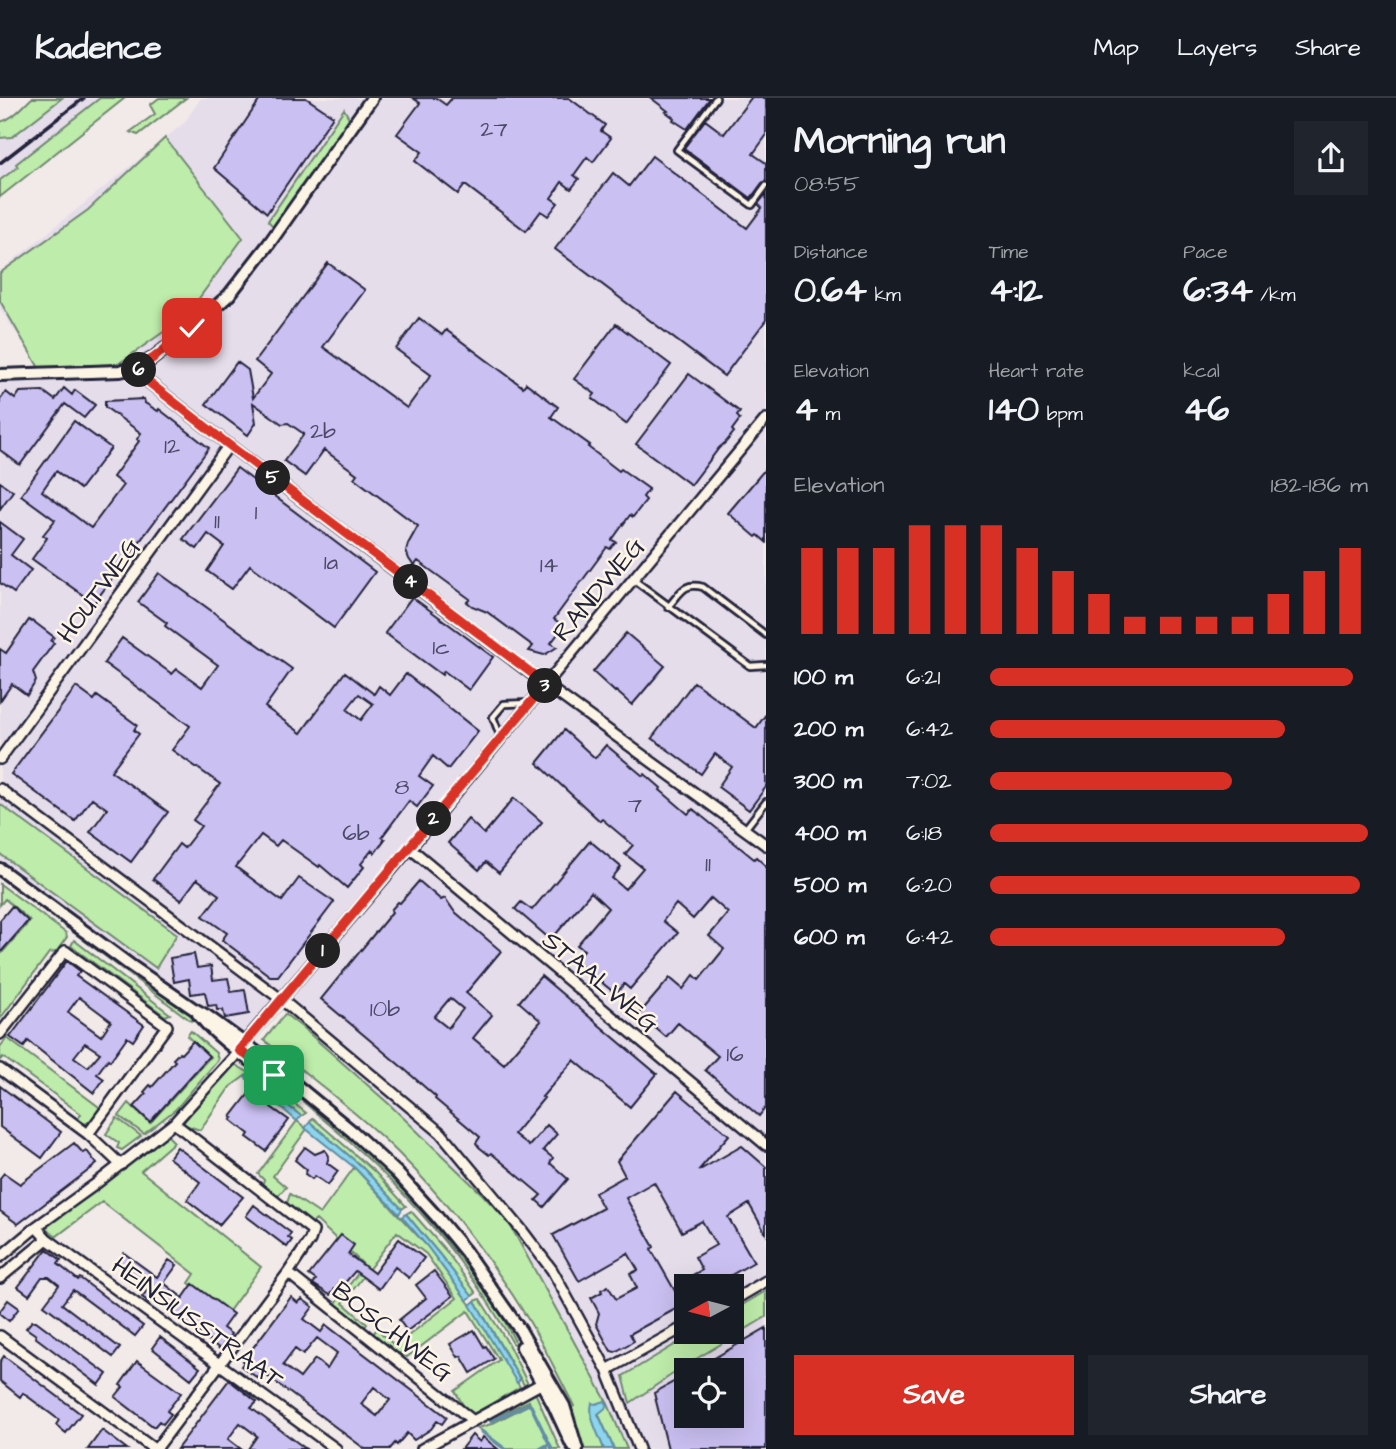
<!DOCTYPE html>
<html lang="en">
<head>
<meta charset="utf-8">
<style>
  :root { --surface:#171b24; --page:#20242c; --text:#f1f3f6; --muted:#9ea1a6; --line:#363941; --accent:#d93025 }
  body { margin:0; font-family:"Architects Daughter",sans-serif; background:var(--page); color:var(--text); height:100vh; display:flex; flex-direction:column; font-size:26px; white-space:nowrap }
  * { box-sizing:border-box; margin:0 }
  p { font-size:23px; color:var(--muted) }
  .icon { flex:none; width:38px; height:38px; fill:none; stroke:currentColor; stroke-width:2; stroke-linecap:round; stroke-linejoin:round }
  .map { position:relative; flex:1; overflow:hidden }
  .drawer { display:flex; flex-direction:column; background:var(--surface); width:630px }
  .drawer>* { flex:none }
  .needle { width:46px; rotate:263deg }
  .fabs { position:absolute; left:674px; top:1176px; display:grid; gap:14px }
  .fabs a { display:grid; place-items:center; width:70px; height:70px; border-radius:0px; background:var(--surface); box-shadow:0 7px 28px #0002; font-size:35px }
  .pin { position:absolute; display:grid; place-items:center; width:60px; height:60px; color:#fff; margin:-30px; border-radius:14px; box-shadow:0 4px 10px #0006 }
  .km { position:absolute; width:35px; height:35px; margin:-18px; border-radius:50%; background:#222; color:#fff; font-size:19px; line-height:35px; text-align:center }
  .round { display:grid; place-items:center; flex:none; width:74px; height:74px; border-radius:0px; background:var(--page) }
  .overview { display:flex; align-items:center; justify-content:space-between; height:119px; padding:0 28px }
  h1 { font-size:38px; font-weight:700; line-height:52px }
  .metrics { display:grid; grid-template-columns:repeat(3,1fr); gap:10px; height:119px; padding:7px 28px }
  .metrics div { display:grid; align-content:center }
  .metrics b { font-size:35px; font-weight:700 }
  .metrics small { font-size:19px; font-weight:400 }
  .metrics p { font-size:19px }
  .chart { height:196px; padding:14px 28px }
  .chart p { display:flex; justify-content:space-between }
  .chart svg { width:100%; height:126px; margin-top:7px; stroke:var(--accent); stroke-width:6 }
  .button { display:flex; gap:14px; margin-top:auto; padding:14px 28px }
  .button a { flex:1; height:80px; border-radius:0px; background:var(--accent); color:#fff; font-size:28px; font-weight:700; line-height:80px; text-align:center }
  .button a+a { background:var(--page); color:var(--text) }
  ul { padding:0 28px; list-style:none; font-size:23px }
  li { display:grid; grid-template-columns:112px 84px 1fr; align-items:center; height:52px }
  li i { height:18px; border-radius:9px; background:var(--accent) }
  header { display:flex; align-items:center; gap:42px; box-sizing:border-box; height:98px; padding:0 35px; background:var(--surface); border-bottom:2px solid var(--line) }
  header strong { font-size:33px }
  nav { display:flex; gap:38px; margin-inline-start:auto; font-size:24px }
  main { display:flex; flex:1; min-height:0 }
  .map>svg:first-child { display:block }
  .built { fill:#e6ddeb; fill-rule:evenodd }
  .green { fill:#beecaa; stroke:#708772; stroke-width:2 }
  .water { fill:#8cd5ed; stroke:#628da6; stroke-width:2 }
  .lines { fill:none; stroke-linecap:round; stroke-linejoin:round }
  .stream { stroke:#628da6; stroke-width:3.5 }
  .building { fill:#cbc0f2; stroke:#22223b; stroke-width:2; fill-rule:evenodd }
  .service-casing { stroke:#22223b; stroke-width:10 }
  .minor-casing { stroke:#22223b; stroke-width:14 }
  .tertiary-casing { stroke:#22223b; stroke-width:16 }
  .service { stroke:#fcf5e5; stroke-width:4.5 }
  .minor { stroke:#fcf5e5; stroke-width:9 }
  .tertiary { stroke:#fcf5e5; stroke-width:10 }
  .rail { stroke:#22223b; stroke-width:3.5 }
  .route-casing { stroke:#fff; stroke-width:14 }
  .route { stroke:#d93025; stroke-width:9 }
  .labels { text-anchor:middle; stroke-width:5; stroke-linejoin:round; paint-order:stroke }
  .number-label { font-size:23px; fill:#4c4a69 }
  .street-label { font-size:26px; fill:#22223b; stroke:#fcf5e5 }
</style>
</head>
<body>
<header>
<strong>Kadence</strong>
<nav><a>Map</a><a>Layers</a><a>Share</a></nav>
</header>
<main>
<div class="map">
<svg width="766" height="1351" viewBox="0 0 766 1351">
  <rect width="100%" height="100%" fill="#f2eae8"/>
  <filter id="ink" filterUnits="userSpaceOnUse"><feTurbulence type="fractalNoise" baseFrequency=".0143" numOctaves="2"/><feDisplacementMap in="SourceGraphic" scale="14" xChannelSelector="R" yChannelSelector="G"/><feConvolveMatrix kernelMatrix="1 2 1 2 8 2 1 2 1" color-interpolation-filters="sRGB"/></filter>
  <g filter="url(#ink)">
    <!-- built -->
    <path class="built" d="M62 0H100L16 66 18 69 0 82V40L12 39Z
      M201 0H766V1351H619L607 1306 509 1125 277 902 238 939 0 761V273L39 269 0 211V173L184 25ZM686 1188H732V1234H686ZM686 1272H732V1318H686Z"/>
    <!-- green -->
    <path class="green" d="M32 0H62L12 39 0 40V24C13 21 22 9 32 0Z
      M100 0H125L0 99V82L18 69 16 66Z
      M159 0H186L138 37 130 34 155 16 150 7Z
      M344 11 349 20 305 89 274 129 268 123Z
      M165 40 243 140 186 218 118 266 39 270 0 203V175L88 112Z
      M0 706 177 836 156 870 0 756Z
      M0 774 195 919 191 923 0 779Z
      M0 786 66 835 67 839 56 854 49 855 0 921V857L30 823 5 801 0 807Z
      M74 842 170 916 165 918 71 848Z
      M285 916 303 930 389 1006 482 1096 509 1125 608 1306 627 1351H614L598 1315H591L604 1351H583L570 1311 574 1308C558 1278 544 1247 526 1218 486 1153 439 1093 383 1040 345 1005 304 974 264 942Z
      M191 933 216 955 218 962 176 1011 144 1036 119 1018 129 1005 150 1025 210 959 187 938Z
      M7 940 99 1009 100 1011C93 1020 88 1030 76 1024L81 1016 3 959 0 962V949Z
      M234 966 272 988 306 1015 301 1018 248 976 230 989 200 1032 182 1026 218 982Z
      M258 971 284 983 338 1029 375 1063 412 1101 479 1183 504 1222 535 1282 533 1283C482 1181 417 1100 330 1027 314 1014 298 998 281 986 274 982 265 978 258 974Z
      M117 1020 141 1038 122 1052 117 1050 119 1045 106 1036Z
      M313 1020 375 1074 406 1108 402 1111 361 1068 310 1024Z
      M297 1023 307 1031 273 1078 286 1089 278 1098 262 1087 264 1082 258 1076Z
      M166 1036 174 1044 141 1073 261 1169 229 1213 189 1185 195 1176 102 1104 57 1138 45 1130Z
      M355 1070 427 1148 472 1209 520 1289 472 1317 463 1307 455 1293 499 1262 468 1213 407 1259 400 1255 394 1258 372 1237 377 1231 395 1248 457 1200 426 1156 397 1134 343 1205 367 1226 363 1231 333 1209 364 1167 316 1122 311 1126 287 1105 290 1096 320 1116 353 1071Z
      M411 1113 447 1154 476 1195 472 1198 440 1157 406 1116Z
      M766 1193V1219L686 1267 630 1305 623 1278 696 1234H732V1213Z
      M480 1201 506 1242 528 1286 524 1287 475 1203Z
      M534 1292 560 1351H553L547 1340 550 1347 547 1348 548 1351H504L478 1330 491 1326 530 1306 529 1303 484 1324 482 1321 527 1299 526 1296Z"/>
    <!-- water -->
    <path class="water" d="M249 976 301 1018 297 1023 245 979Z
      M310 1024 361 1068 402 1111 399 1116 355 1070 305 1030Z
      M406 1116 440 1157 472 1198 467 1202 427 1148 402 1119Z
      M475 1203 519 1280V1283L517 1285 470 1207Z
      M605 1303 608 1308 598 1316 614 1351H604C599 1337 588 1319 592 1305L596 1306Z"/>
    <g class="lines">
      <!-- stream -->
      <path class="stream" d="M491 1323 528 1306 531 1308 552 1351
        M481 1333 505 1351
        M540 1351 549 1346"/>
    </g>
    <!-- building -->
    <path class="building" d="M261 0H306L333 18 267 115 214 70Z
      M413 0H436L446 7 452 0H569L605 27 601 33 611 40 593 64 587 59 574 77 579 81 571 91 562 84 551 100 558 105 548 118 541 113 526 133 465 87 458 96 415 63 422 54 397 36 420 5Z
      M651 0H710L687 31 673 22 674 20 666 14 668 13Z
      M751 0H766V38L753 56 766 65V83L762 85 751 100 684 50 705 22 724 36Z
      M652 58 747 130 762 110 758 106 766 96V222L724 278 555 151 613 75 629 88Z
      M328 165 365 192 323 249 407 310 431 277 396 251 419 220 442 237 446 232 523 289 526 285 558 309 551 319 590 347 588 349 619 373 621 371 649 391 643 399 646 402 633 419 630 417 612 442 616 444 610 451 607 449 554 521 564 528 551 545 557 549 551 553 544 557 529 553 533 548 487 514 472 508 467 504 470 501 418 463 414 468 409 461 406 453 408 446 418 428 354 380 357 376 324 352 305 378 284 363 304 336 288 325 282 326 253 305 256 325 248 337 206 306 237 264 248 272 253 300 271 276 255 263Z
      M616 226 671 267 626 326 592 300 595 296 574 281Z
      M689 276 740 314 737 318 740 321 732 332 734 334 726 344 719 350 691 387 636 346Z
      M64 290 72 297 75 292 95 307 84 320 65 306 20 367 0 352V302L6 294 15 301 20 294 43 293 55 302Z
      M144 301 145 305 158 313 159 311 209 350 94 505 32 461 47 440 43 437 55 422 21 397 74 323 111 350 80 391 56 373 42 393 91 430 123 387 113 379 139 343 137 341 141 335 105 309V303Z
      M237 370 375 474 334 530 250 467 232 491 207 473 224 448 208 436 197 451 183 441Z
      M766 370V444L758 437 756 439 728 415Z
      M0 384 13 393 0 411Z
      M0 424 23 441 11 457 31 472 14 495 0 485Z
      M159 475 292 571 265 609 301 635 345 574 374 596 379 588 390 597 406 576 478 633 448 671 433 658 419 678 433 688 417 709 409 703 382 739 385 741 378 751 375 755 372 752 361 766 364 769 347 790 320 767 319 769 281 742 276 748 261 737 236 769 282 803 299 780 334 804 278 878H270L222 842 227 835 203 818 219 797 197 781 181 802 153 781 179 746 184 750 201 728 193 722 220 686 172 652 190 628 104 565 122 540 172 576 177 571 202 589 218 567 165 528 167 525 138 504ZM359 596 373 606 361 622 347 611Z
      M412 499 493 559 469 592 444 573 442 577 385 535Z
      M29 522 32 524 33 523 54 539 51 543 54 545 33 574 36 583 27 597 12 586 0 603V551L6 555Z
      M626 535 665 568 632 607 616 593 615 594 593 574Z
      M694 584 756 630 766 616V689L749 712 718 689 732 669 715 656 701 676 652 640Z
      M76 589 94 602 97 598 137 627 134 632 139 636 111 673 168 714 131 764 90 734 107 711 92 700 75 723 11 676Z
      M564 632 595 660 606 647 643 678 645 676 661 690 660 692 688 716 693 711 754 761 756 759 766 768V1009L759 1018 705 972 718 958 678 925 666 939 639 916 670 880 683 891 694 877 699 882 724 851 709 838 728 815 711 800 693 821 676 806 663 823 678 835 630 891 624 886 616 896 575 863 584 852 577 847 608 810 591 794 551 842 515 811 521 804 532 812 590 743 621 769 612 780 625 791 643 770 625 756 633 747 602 721 600 723 537 665Z
      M514 700 542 724 499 775 486 764 479 772 448 745 468 721 484 736Z
      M419 783 441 802 445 800 454 813 501 853 466 895 492 917 473 940 504 966 541 923 519 904 541 878 657 976 630 1009 574 962 542 999 544 1000 514 1036 529 1048 547 1027 557 1036 543 1052 553 1060 550 1065 568 1081 544 1109 536 1102 541 1097 491 1055 489 1057 479 1049 476 1045 480 1039 435 1001 436 999 403 970 321 901 392 814 391 812 398 804 400 805ZM450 900 463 911 448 930 434 919Z
      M12 808 28 823 0 855V822Z
      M194 856 197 870 211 868 213 882 228 880 231 894 245 892 249 916 225 920 223 912H217L216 907 208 908 205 894 191 896 189 881 174 884 170 860Z
      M67 863 80 873 76 878 144 927 133 943 127 939 110 963 108 961 97 976 104 981 94 995 28 943 24 949 10 939ZM79 899 111 923 101 938 68 914ZM85 945 100 955 88 969 74 959Z
      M193 943 209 958 150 1024 134 1009 146 996 144 994 150 987 152 989 175 963 173 961 179 955 181 956Z
      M0 988 61 1034 42 1060 0 1029Z
      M253 992 272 1006 271 1009 289 1022 266 1053 247 1039 249 1036 231 1022 233 1020 231 1019 251 993Z
      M677 993 729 1037 698 1073 742 1048 766 1069V1136L749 1106 728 1119 754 1164 712 1188H694L689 1179 702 1172 695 1159 716 1147 702 1123 682 1134 654 1084 626 1100 654 1149 651 1151 683 1207 630 1236 634 1243 615 1254 611 1253 596 1226 599 1215 591 1200 602 1194 601 1192 608 1188 616 1201 637 1190 630 1176 638 1172 628 1155 579 1183 553 1137 603 1110 595 1095 625 1078 617 1063Z
      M74 1045 83 1055 87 1053 97 1066 18 1126 0 1113V1080L4 1075 20 1086Z
      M177 1049 243 1099 219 1127 187 1102 200 1084 169 1060Z
      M305 1049 315 1056 325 1052 328 1056 329 1058 327 1065 338 1073 328 1087 315 1078 312 1081 305 1076 307 1072 295 1062Z
      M254 1107 291 1135 288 1139 292 1142 287 1149 246 1118Z
      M341 1137 354 1147 348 1156 374 1175 399 1141 424 1160 409 1180 395 1169 379 1191 355 1173 343 1187 340 1184 330 1197 313 1186 316 1182 309 1177Z
      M47 1151 61 1162 58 1166 78 1182 80 1180 143 1228 135 1238 73 1192 62 1206 120 1250 113 1259 44 1207 59 1187 49 1179H42L29 1197 18 1189Z
      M124 1155 157 1179 169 1162 177 1167 164 1185 183 1200 193 1186 233 1216 223 1230 231 1236 220 1251 172 1214 175 1210 155 1195 149 1204 142 1199 149 1190 116 1165Z
      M434 1173 453 1198 407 1233 399 1222 426 1200 416 1187Z
      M291 1199 298 1205 302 1201 313 1209 304 1221 321 1234 326 1227 447 1319 442 1326 437 1323 431 1331 414 1342 407 1335 397 1347 395 1345 390 1351H365L263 1275 259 1281 241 1268 244 1264 243 1263ZM317 1240 337 1255 327 1271 315 1261 300 1280 283 1267 295 1251 303 1257ZM374 1289 390 1302 377 1318 361 1306Z
      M8 1202 19 1210 9 1223 0 1216V1213Z
      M32 1223H36L107 1276 99 1287 35 1239 36 1237 26 1230Z
      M766 1230V1351H668L654 1295 686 1277V1318H732V1272H694Z
      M474 1232 484 1249 486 1248 494 1261 471 1275 461 1258 458 1259 450 1246Z
      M160 1239 200 1270 191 1281 152 1250Z
      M4 1258 81 1316 66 1335 56 1327 59 1322 23 1295 20 1299 0 1283V1264Z
      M137 1263 181 1295 167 1313 171 1316 163 1326 159 1323 154 1329 115 1299 123 1289 120 1287Z
      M229 1282 257 1304 251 1310 306 1351H248L257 1338 240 1325 228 1341 241 1351H177Z
      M102 1332 127 1351H88Z
      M472 1337 480 1344 483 1339 498 1351H461Z"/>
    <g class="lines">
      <!-- service casing -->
      <g class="service-casing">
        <path id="service" d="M716 0 677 52 752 107 766 88
          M634 482 750 568 766 567
          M668 509C681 495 683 484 703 489L766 537
          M501 640 493 619 504 606 530 605
          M745 731 766 704"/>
      </g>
      <!-- minor casing -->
      <g class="minor-casing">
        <path id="minor" d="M138 269 142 279 229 347 546 587 766 747
          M0 661 229 347
          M0 691 282 902 441 1035 521 1131 552 1172 607 1272 639 1351
          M410 750 766 1047
          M0 936 65 853 167 928 88 1036
          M0 971 88 1036 121 1067
          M36 1129 47 1141 336 1351
          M0 1159 36 1129 93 1088 174 1025 233 960 244 945 410 750 766 321
          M288 1175 472 1322
          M0 1180 47 1141
          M732 1203 766 1183
          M0 1238 154 1351
          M607 1272 686 1228
          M156 1351 288 1175 310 1142 313 1133 174 1025
          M422 1351 546 1283"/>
      </g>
      <!-- tertiary casing -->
      <g class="tertiary-casing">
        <path id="tertiary" d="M0 277 120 273 138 269 152 261 192 230 229 197 268 147 372 0
          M0 771 130 867 194 911 207 918 278 970 291 983 353 1034 397 1075 437 1119 465 1153 520 1232 564 1308 577 1351
          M198 916C217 940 259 972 288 982
          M522 1249 553 1306 572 1347"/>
      </g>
      <!-- service -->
      <use href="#service" class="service"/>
      <!-- minor -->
      <use href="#minor" class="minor"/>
      <!-- tertiary -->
      <use href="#tertiary" class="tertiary"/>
      <!-- rail -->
      <path class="rail" d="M0 65 84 0"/>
    </g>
  </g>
  <g class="lines" filter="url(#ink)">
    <!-- route casing -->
    <g class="route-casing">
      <path id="route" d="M192 230 152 261 138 269 142 279 229 347 546 586 239 952 274 977"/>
    </g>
    <!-- route -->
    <use href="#route" class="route"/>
  </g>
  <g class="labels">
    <!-- number labels -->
    <g class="number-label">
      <text x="494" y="38">27</text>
      <text x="323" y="340">2b</text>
      <text x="172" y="355">12</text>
      <text x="256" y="421">1</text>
      <text x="217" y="430">11</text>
      <text x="331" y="471">1a</text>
      <text x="549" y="474">14</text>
      <text x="441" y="556">1c</text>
      <text x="402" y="696">8</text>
      <text x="635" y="714">7</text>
      <text x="356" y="742">6b</text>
      <text x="708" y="773">11</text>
      <text x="385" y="918">10b</text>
      <text x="735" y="963">16</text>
    </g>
    <!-- street labels -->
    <g class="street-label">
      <text transform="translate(598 491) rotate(-50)" y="9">RANDWEG</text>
      <text transform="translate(98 492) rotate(-54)" y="9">HOUTWEG</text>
      <text transform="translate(601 883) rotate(40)" y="9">STAALWEG</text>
      <text transform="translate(198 1224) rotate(36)" y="9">HEINSIUSSTRAAT</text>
      <text transform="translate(393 1233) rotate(38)" y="9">BOSCHWEG</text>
    </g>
  </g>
</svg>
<div class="fabs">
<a><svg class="needle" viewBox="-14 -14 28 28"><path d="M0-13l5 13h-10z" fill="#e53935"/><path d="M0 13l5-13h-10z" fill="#9ea1a6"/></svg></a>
<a><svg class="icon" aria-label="locate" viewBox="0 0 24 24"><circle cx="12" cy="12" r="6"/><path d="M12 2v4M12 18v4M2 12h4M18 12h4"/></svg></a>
</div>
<div class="pin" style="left:274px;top:977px;background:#1e9e55"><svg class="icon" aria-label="arrive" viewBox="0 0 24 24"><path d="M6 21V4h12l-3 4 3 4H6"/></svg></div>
<div class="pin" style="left:192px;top:230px;background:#d93025"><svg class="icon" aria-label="check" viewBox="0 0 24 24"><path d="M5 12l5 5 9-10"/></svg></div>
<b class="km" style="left:323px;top:853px">1</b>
<b class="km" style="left:434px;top:721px">2</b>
<b class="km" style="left:545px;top:588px">3</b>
<b class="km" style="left:411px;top:484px">4</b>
<b class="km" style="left:273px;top:380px">5</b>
<b class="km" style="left:139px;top:272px">6</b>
</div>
<section class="drawer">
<div class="overview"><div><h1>Morning run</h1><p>08:55</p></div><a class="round"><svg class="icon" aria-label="share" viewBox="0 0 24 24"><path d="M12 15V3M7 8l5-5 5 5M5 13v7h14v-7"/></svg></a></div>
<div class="metrics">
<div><p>Distance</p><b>0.64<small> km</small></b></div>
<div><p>Time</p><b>4:12</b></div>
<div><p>Pace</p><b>6:34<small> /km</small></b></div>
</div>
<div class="metrics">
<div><p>Elevation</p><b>4<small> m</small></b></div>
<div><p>Heart rate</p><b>140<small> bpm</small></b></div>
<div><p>kcal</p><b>46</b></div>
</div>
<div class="chart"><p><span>Elevation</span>182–186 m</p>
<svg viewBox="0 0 160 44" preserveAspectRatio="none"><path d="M5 44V14M15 44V14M25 44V14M35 44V6M45 44V6M55 44V6M65 44V14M75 44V22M85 44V30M95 44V38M105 44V38M115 44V38M125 44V38M135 44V30M145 44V22M155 44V14"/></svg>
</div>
<ul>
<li><b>100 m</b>6:21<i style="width:96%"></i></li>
<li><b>200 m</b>6:42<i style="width:78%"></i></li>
<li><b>300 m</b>7:02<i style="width:64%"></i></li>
<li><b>400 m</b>6:18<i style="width:100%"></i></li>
<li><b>500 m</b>6:20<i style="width:98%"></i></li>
<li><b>600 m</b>6:42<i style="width:78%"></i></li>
</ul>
<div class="button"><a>Save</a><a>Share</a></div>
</section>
</main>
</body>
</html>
